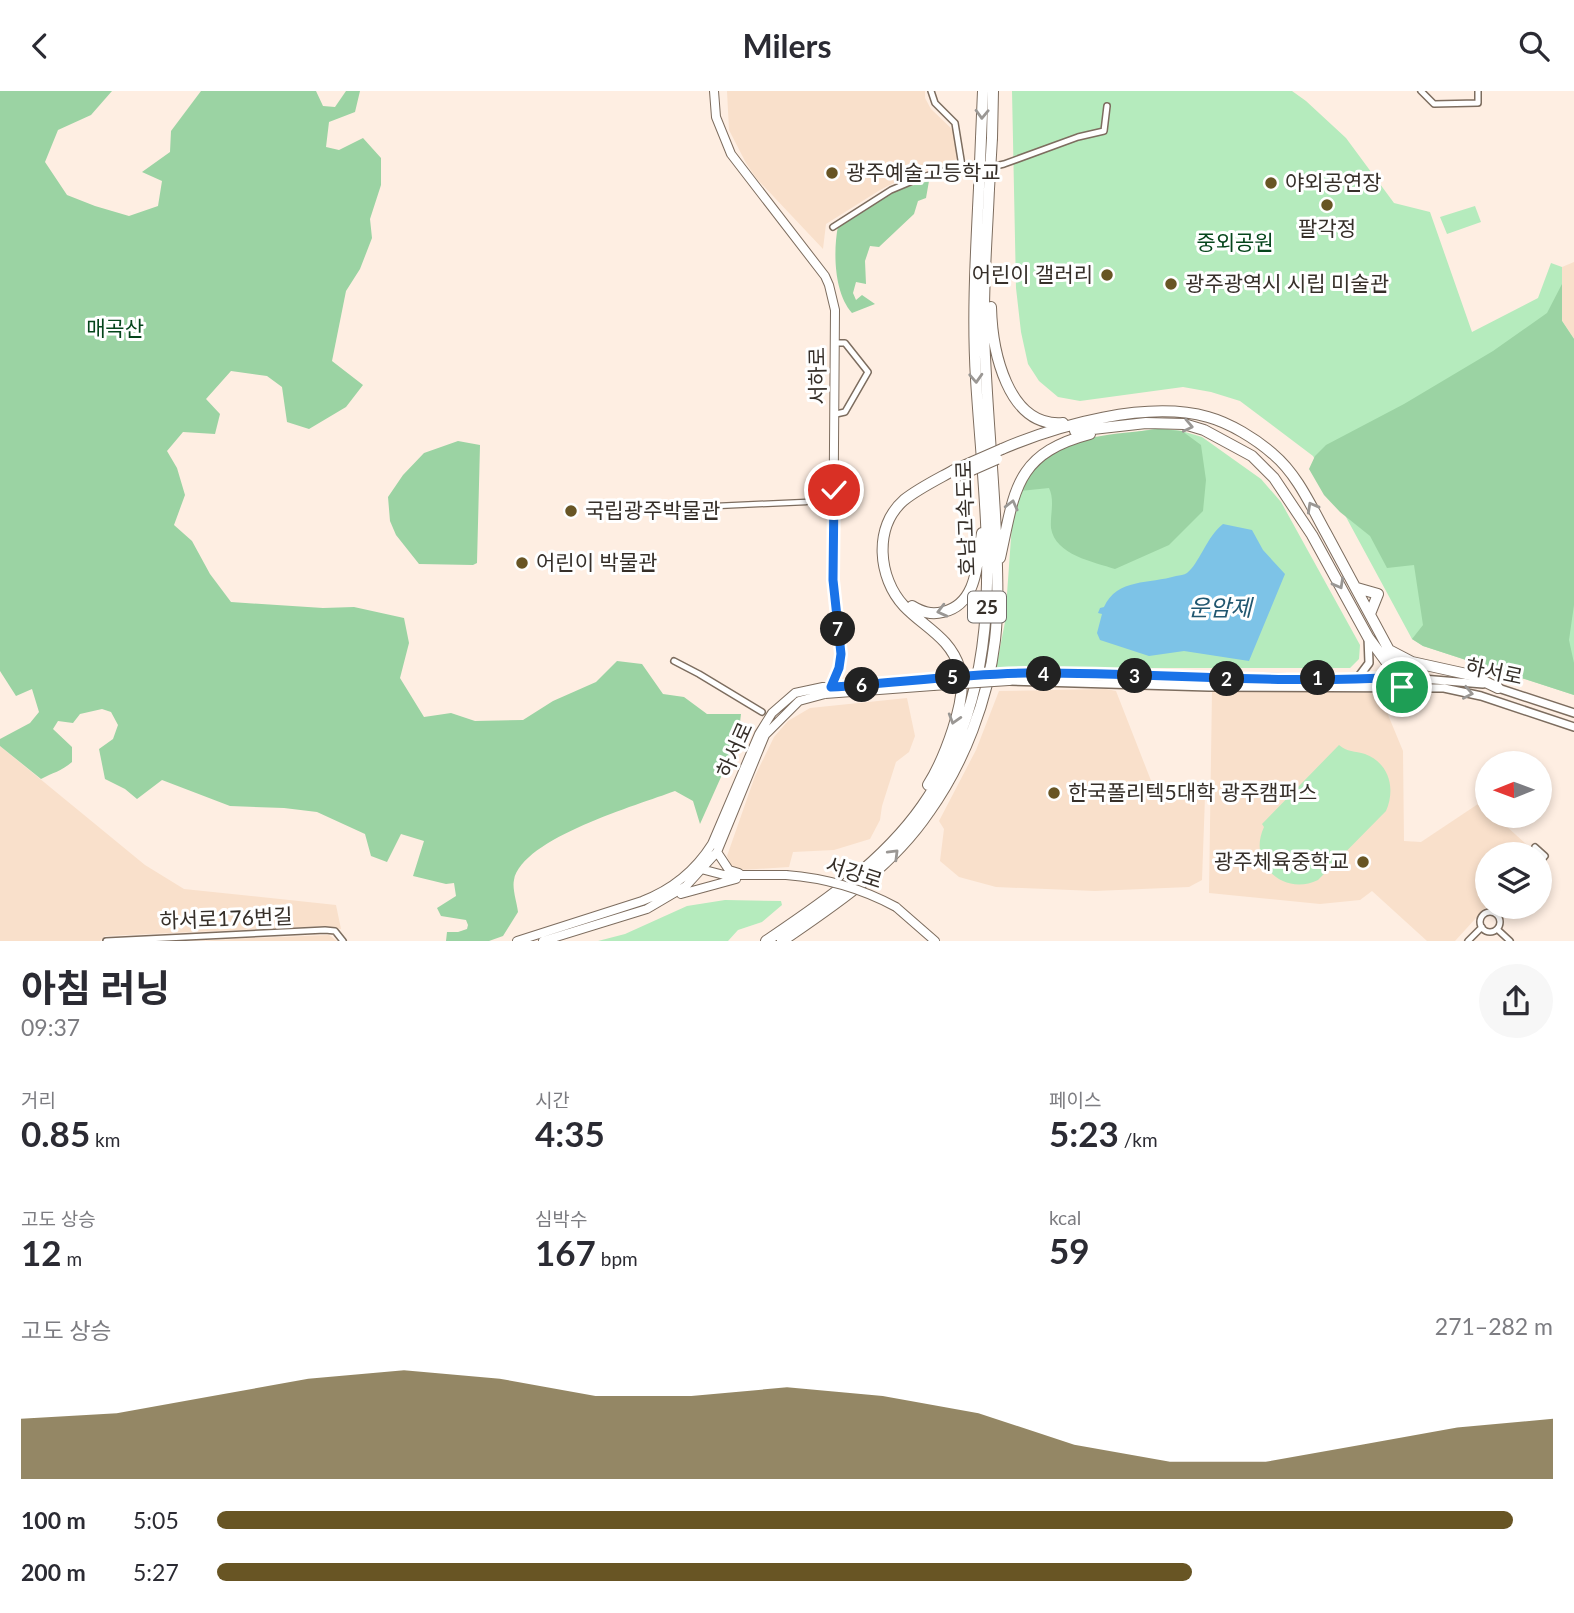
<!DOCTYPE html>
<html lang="ko">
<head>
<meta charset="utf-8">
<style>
  :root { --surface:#fff; --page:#f7f7f7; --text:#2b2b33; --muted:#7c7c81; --accent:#685524 }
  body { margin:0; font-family:Lato,"Noto Sans KR",sans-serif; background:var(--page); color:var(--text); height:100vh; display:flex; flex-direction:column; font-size:26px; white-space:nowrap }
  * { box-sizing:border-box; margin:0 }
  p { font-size:23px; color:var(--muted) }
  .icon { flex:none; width:38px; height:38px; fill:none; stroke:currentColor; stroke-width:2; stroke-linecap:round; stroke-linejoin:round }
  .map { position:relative; height:850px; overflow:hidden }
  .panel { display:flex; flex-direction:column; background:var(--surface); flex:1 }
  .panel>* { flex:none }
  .needle { width:46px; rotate:269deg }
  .buttons { position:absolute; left:1475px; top:660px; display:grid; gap:14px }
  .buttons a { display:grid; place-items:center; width:77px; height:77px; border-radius:50%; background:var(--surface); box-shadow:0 4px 10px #0003; font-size:35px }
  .pin { position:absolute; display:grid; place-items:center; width:60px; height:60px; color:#fff; margin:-30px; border:4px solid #fff; border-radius:50%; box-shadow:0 2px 7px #0007 }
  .km { position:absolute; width:35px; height:35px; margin:-18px; border-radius:50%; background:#222; color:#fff; font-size:19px; line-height:35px; text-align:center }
  .round { display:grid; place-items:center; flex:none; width:74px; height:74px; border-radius:37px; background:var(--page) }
  .headline { display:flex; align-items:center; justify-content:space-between; height:119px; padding:0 21px }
  h1 { font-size:38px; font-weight:700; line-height:52px }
  .stats { display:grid; grid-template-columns:repeat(3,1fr); gap:10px; height:119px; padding:7px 21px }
  .stats div { display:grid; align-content:center }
  .stats b { font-size:35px; font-weight:700 }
  .stats small { font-size:19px; font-weight:400 }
  .stats p { font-size:19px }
  .chart { height:196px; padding:14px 21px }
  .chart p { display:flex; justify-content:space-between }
  .chart svg { width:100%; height:126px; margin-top:7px; fill:var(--accent); opacity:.7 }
  ul { padding:0 21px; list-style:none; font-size:23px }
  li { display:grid; grid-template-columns:112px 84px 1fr; align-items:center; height:52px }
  li i { height:18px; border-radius:9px; background:var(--accent) }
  header { display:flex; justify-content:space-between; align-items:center; height:91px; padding:0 21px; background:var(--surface); font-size:32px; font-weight:700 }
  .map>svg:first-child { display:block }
  .built { fill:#f9e0cb }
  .green { fill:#b5ebbd }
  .forest { fill:#9bd3a3 }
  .water { fill:#7dc3e7 }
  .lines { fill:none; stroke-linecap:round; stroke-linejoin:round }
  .pedestrian-casing { stroke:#7d6d5f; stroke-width:7 }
  .minor-casing { stroke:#7d6d5f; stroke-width:8 }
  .tertiary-casing { stroke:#7d6d5f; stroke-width:10 }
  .secondary-casing { stroke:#7d6d5f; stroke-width:10 }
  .primary-casing { stroke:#7d6d5f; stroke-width:11 }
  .motorway-casing { stroke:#7d6d5f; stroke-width:12 }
  .pedestrian { stroke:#fff; stroke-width:4.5 }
  .minor { stroke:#fff; stroke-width:5 }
  .tertiary { stroke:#fff; stroke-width:7 }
  .secondary { stroke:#fff; stroke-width:8 }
  .primary { stroke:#fff; stroke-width:9 }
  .motorway { stroke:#fff; stroke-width:10 }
  .secondary-bridge-casing { stroke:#7d6d5f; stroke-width:10; stroke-linecap:butt }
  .motorway-bridge-casing { stroke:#7d6d5f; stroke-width:12; stroke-linecap:butt }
  .secondary-bridge { stroke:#fff; stroke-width:8 }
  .motorway-bridge { stroke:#fff; stroke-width:10 }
  .oneway { stroke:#9a9794 }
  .route-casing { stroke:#fff; stroke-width:14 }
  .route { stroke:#1a73e8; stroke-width:9 }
  .poi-dot { fill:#685524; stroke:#fff; stroke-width:2.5 }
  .labels { text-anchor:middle; stroke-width:6; stroke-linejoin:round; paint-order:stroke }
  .shield { fill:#fff; stroke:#726d69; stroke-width:2 }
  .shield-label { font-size:19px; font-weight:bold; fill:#362f29 }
  .poi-label { font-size:21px; fill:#362f29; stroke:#fff; text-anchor:start }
  .park-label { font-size:21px; fill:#05451b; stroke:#fff }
  .street-label { font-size:21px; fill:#362f29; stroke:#fff }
  .water-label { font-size:23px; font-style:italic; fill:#215770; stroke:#fff }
</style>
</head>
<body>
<header><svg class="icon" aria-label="back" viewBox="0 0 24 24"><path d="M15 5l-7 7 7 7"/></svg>Milers<svg class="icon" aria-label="search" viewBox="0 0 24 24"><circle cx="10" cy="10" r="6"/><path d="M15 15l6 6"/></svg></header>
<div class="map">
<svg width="1574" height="850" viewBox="0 0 1574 850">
  <rect width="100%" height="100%" fill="#feeee2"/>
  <!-- built -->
  <path class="built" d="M727 0H925V7L931 18 954 40 958 68 921 78 880 99 826 133 823 158 756 87 746 72 729 39Z
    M1574 171V248L1562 230V176Z
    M1106 598 1116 600 1157 705 1205 706 1202 789 1189 796 1095 800 996 796 959 786 940 770 944 738 939 730 976 659 999 600Z
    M1212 600 1379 602 1403 660 1404 750 1421 751 1481 711 1487 717 1488 724 1495 725 1536 762 1488 763 1487 815 1455 850H1427L1372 800 1360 809 1320 813 1209 802Z
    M907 607 915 645 909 661 896 671 882 715 880 729 870 748 834 759 793 761 789 776 740 779 732 777 727 765 755 685 774 646 788 630 810 617Z
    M0 655 145 774 184 798 336 814 341 838 325 835 105 845 100 850H0Z
    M329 844 337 850H195L253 847Z"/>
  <!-- green -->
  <path class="green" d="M1012 0H1292L1306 10 1346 47 1394 112 1430 121 1472 241 1538 207 1551 172 1562 176V230L1574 248V604L1423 555 1412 548 1313 365 1240 310 1211 301 1183 296 1080 310 1058 306 1039 290 1028 273 1021 241 1016 197Z
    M1475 115 1481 131 1447 143 1440 126Z
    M1160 337 1182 340 1202 346 1261 388 1281 411 1360 554 1359 568 1350 577H996L1005 531 1012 433 1020 400 1078 351Z
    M1339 654C1347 661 1355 660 1365 663 1389 672 1396 697 1386 720L1318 789C1283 806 1247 772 1264 736L1262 733Z
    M725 809 781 810 782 814 762 831 738 839 728 850H598L625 843 687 815Z"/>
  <!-- forest -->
  <path class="forest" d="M0 0H112L91 24 58 39 45 71 67 104 95 115 129 125 158 115 162 90 142 81 170 61 171 40 201 0H316L323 15 335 16 346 0H360L355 21 329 31 326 56 339 59 363 47 381 67V94L370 128 372 147 360 178 346 200 332 270 363 294 346 316 309 338 287 331 282 296 267 285 231 280 206 308 220 323 215 343 183 341 167 360 177 377 185 404 174 434 192 450 210 483 231 511 323 517 354 516 404 527 409 552 400 587 424 626 451 622 475 630 523 629 553 610 596 591 617 570 642 573 663 603 684 606 707 623H741L738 648 700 733 693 710 675 700C638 714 522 747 514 789 512 798 517 812 518 821L503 845 489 850H446L447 841H458L467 838 468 834 466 829 441 825 437 817 456 805 454 792 446 793 413 785 424 750 401 743 387 771 371 765 365 743 317 721 284 717 230 715 162 689 137 708 125 698 105 688 99 658 113 648 118 634 111 621 102 618 80 623 73 632 58 630 53 638 72 656V671C62 680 52 682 41 688L0 655V648L30 632 39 621 32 598 16 605 0 580Z
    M929 90 926 107 918 110 914 123 879 156 870 155 865 170 866 193 856 191 853 202 856 209 862 204 875 213 852 222C834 202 833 161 838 135L892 100Z
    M1562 193V230L1574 248V514L1569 549 1574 572V604L1423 555 1412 548 1423 534 1414 474 1387 477 1370 445 1340 421 1324 404 1309 378 1315 365 1326 354 1404 313 1493 260 1547 222Z
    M1158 338 1182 340 1201 354 1206 389 1203 420 1169 454 1115 478C1094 471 1055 464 1051 437 1050 423 1055 410 1049 397L1020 400C1029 386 1037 372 1051 362 1076 344 1128 342 1158 338Z
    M458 350 480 354 477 472 473 474 419 473 396 444 390 430 388 406 403 384 424 362Z"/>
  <!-- water -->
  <path class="water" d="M1223 433 1252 439 1263 459 1285 483 1249 570 1184 560 1149 565 1100 549 1097 542 1102 523 1098 522 1100 517 1104 516C1117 487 1150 493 1176 485 1180 484 1184 484 1187 482 1199 473 1207 445 1223 433Z"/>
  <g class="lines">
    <!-- pedestrian casing -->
    <g class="pedestrian-casing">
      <path id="pedestrian" d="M716 415 806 411"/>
    </g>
    <!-- minor casing -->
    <g class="minor-casing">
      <path id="minor" d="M931 0 935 12 955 32 962 75
        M1421 0 1434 13 1478 12V0
        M833 136 891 99 922 86 962 75 991 76 1004 73 1078 46 1104 40 1107 15
        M835 252H845L868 281 845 321 836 323
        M674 570 699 583 762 621
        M1535 756 1545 765 1540 771
        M1480 831a10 10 0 1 1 20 0a10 10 0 1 1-20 0Z
        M1497 838 1510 850
        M106 850 325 839 335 840 343 850
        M1468 850 1482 836"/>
    </g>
    <!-- tertiary casing -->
    <g class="tertiary-casing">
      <path id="tertiary" d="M1006 583 1357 588 1398 586 1483 593
        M1357 588 1369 572 1368 546
        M1009 590 1209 596 1444 597 1481 605 1574 636
        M1495 596 1574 622"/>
    </g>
    <!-- secondary casing -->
    <g class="secondary-casing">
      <path id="secondary" d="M714 0 716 26 731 63 825 185 829 194 835 219 833 489 841 563 839 577 825 603
        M717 761 729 779 739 782
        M701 778 724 784H786
        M681 803 736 788
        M896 816 935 850
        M517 850 642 810C671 799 695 780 712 753L759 643 772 622 795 602 823 596 934 588
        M543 850 647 818 686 795 717 761 765 644 799 610 825 603 933 595"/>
    </g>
    <!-- primary casing -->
    <g class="primary-casing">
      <path id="primary" d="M1398 586 1402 596"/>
    </g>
    <!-- motorway casing -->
    <g class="motorway-casing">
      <path id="motorway" d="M981 47 983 0
        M992 47 993 0
        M991 216C992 258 1007 337 1063 332
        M1075 340 1146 332 1184 333 1204 339 1252 365 1274 387 1312 444 1368 546 1393 580
        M1002 358C1058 334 1147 309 1208 326 1230 332 1256 348 1273 363 1297 383 1311 415 1326 442 1347 481 1368 520 1389 559L1398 586
        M1000 467C1015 400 1014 363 1090 343
        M1357 497 1378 503 1370 523
        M912 515C922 521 931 524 943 521 978 513 977 471 982 442
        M1389 559 1412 571 1471 584 1498 597
        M928 694C943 670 969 607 960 578 950 546 925 537 904 515 878 487 873 436 904 409 919 397 938 388 954 379
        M766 850C822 812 882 772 922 715 1013 586 985 435 976 288 972 224 976 160 979 97
        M782 850C836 813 892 776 929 721 964 672 988 609 995 549 999 514 997 478 996 443 993 376 986 308 984 241 983 194 987 146 989 98"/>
    </g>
    <!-- pedestrian -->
    <use href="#pedestrian" class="pedestrian"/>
    <!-- minor -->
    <use href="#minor" class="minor"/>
    <!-- tertiary -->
    <use href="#tertiary" class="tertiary"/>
    <!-- secondary -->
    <use href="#secondary" class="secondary"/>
    <!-- primary -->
    <use href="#primary" class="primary"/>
    <!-- motorway -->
    <use href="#motorway" class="motorway"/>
    <!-- secondary-bridge casing -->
    <g class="secondary-bridge-casing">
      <path id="secondary-bridge" d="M934 588 1006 583
        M933 595 1009 590
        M786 784C826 787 861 797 896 816"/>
    </g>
    <!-- motorway-bridge casing -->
    <g class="motorway-bridge-casing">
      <path id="motorway-bridge" d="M979 97 981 47
        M989 98 992 47
        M954 379 1002 358
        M956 386 997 368"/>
    </g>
    <!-- secondary-bridge -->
    <use href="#secondary-bridge" class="secondary-bridge"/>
    <!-- motorway-bridge -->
    <use href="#motorway-bridge" class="motorway-bridge"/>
  </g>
  <!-- one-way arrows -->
  <defs><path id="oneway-chevron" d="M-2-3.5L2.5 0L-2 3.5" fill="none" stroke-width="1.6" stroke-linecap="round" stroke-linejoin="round" transform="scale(1.75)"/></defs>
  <g class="oneway">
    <use href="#oneway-chevron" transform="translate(982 23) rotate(92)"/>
    <use href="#oneway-chevron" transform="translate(976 287) rotate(87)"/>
    <use href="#oneway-chevron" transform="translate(1188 335) rotate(12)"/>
    <use href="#oneway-chevron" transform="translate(1012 414) rotate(-76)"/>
    <use href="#oneway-chevron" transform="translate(1312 416) rotate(-119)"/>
    <use href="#oneway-chevron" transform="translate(1339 493) rotate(61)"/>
    <use href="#oneway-chevron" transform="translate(942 520) rotate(166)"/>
    <use href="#oneway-chevron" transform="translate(1468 602) rotate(11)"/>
    <use href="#oneway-chevron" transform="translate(954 628) rotate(107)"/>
    <use href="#oneway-chevron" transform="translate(894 763) rotate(-45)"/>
  </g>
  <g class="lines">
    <!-- route casing -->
    <g class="route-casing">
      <path id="route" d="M834 399 833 489 841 563 839 577 831 596C896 592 961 583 1026 582 1150 581 1274 594 1398 586L1402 596"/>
    </g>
    <!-- route -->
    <use href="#route" class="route"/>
  </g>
  <!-- markers -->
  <g class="poi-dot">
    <circle cx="832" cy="82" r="7"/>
    <circle cx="1271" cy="92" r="7"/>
    <circle cx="1327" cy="114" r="7"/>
    <circle cx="1107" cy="184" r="7"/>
    <circle cx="1171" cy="193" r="7"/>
    <circle cx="571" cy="420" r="7"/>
    <circle cx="522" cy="472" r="7"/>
    <circle cx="1054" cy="702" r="7"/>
    <circle cx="1363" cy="771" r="7"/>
  </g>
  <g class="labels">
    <!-- shield labels -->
    <rect class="shield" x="968" y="500.5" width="38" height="31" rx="5"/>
    <g class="shield-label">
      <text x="987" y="523">25</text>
    </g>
    <!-- poi labels -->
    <g class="poi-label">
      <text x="846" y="89">광주예술고등학교</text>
      <text x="1285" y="99">야외공연장</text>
      <text x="1327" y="145" text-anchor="middle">팔각정</text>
      <text x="1093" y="191" text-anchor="end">어린이 갤러리</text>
      <text x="1185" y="200">광주광역시 시립 미술관</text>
      <text x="585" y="427">국립광주박물관</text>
      <text x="536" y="479">어린이 박물관</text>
      <text x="1068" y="709">한국폴리텍5대학 광주캠퍼스</text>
      <text x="1349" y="778" text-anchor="end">광주체육중학교</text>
    </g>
    <!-- park labels -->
    <g class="park-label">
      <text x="1235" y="159">중외공원</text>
      <text x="115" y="245">매곡산</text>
    </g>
    <!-- street labels -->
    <g class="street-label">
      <text transform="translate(818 285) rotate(-91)" y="7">서하로</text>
      <text transform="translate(966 427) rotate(-92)" y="7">호남고속도로</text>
      <text transform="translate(1494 581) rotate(12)" y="7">하서로</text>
      <text transform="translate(735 659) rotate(-66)" y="7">하서로</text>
      <text transform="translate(854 782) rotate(18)" y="7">서강로</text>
      <text transform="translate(226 828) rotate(-2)" y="7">하서로176번길</text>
    </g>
    <!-- water labels -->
    <g class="water-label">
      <text x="1220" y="525">운암제</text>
    </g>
  </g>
</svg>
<div class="buttons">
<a><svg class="needle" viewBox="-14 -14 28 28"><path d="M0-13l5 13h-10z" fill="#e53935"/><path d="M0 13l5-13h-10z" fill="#7c7c81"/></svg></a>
<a><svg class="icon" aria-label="layers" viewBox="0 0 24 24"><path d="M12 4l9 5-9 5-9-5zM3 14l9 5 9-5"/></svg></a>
</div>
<div class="pin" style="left:1402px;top:596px;background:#1e9e55"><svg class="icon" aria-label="arrive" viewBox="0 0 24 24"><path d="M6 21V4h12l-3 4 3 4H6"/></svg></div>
<div class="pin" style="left:834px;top:399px;background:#d93025"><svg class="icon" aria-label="check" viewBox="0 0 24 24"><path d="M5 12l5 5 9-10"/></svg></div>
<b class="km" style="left:1318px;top:587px">1</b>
<b class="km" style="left:1227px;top:588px">2</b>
<b class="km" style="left:1135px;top:585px">3</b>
<b class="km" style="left:1044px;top:583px">4</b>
<b class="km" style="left:953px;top:586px">5</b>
<b class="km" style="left:862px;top:594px">6</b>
<b class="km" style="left:838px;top:538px">7</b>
</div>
<section class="panel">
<div class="headline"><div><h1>아침 러닝</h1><p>09:37</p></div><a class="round"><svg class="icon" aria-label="share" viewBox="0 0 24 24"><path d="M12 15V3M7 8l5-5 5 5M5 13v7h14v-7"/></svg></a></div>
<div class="stats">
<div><p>거리</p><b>0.85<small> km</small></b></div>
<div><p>시간</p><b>4:35</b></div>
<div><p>페이스</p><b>5:23<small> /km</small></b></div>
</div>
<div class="stats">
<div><p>고도 상승</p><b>12<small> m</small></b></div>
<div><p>심박수</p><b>167<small> bpm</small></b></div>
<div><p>kcal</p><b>59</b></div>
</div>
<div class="chart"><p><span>고도 상승</span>271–282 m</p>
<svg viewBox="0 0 160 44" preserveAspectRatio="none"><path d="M0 44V23L10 21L20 15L30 9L40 6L50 9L60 15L70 15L80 12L90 15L100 21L110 32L120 38L130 38L140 32L150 26L160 23V44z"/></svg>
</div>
<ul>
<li><b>100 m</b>5:05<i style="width:97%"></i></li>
<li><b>200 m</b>5:27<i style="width:73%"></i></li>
</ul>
</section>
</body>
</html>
